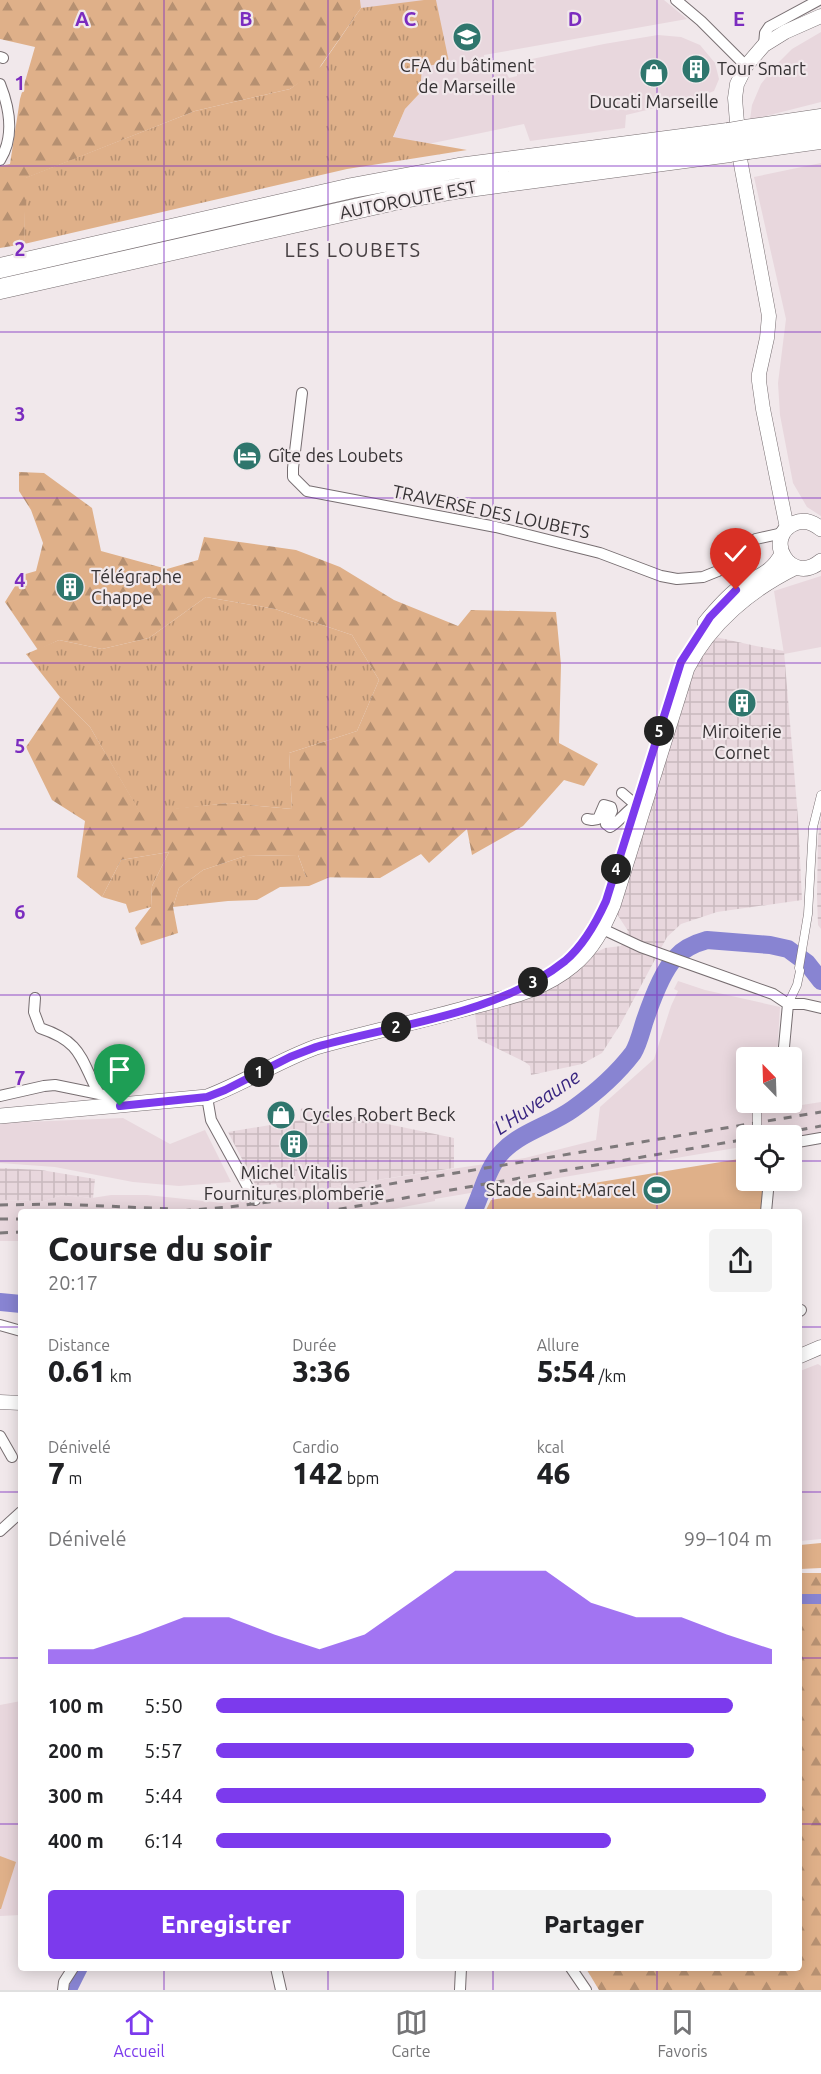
<!DOCTYPE html>
<html lang="fr">
<head>
<meta charset="utf-8">
<style>
  :root { --surface:#fff; --page:#f2f2f2; --text:#202124; --muted:#757577; --line:#e0e0e0; --accent:#7c3aed }
  body { margin:0; font-family:Ubuntu,sans-serif; background:var(--page); color:var(--text); height:100vh; display:flex; flex-direction:column; font-size:22px; white-space:nowrap }
  * { box-sizing:border-box; margin:0 }
  p { font-size:20px; color:var(--muted) }
  .icon { flex:none; width:33px; height:33px; fill:none; stroke:currentColor; stroke-width:2; stroke-linecap:round; stroke-linejoin:round }
  .map { position:relative; flex:1; overflow:hidden }
  .side { position:absolute; left:18px; top:1209px; width:784px; height:762px; display:flex; flex-direction:column; background:var(--surface); border-radius:6px; box-shadow:0 3px 15px #0003 }
  .side>* { flex:none }
  .needle { width:39px; rotate:337deg }
  .tools { position:absolute; left:736px; top:1047px; display:grid; gap:12px }
  .tools a { display:grid; place-items:center; width:66px; height:66px; border-radius:6px; background:var(--surface); box-shadow:0 3px 15px #0003; font-size:30px }
  .pin { position:absolute; display:grid; place-items:center; width:51px; height:51px; color:#fff; margin:-62px -26px; border-radius:50% 50% 50% 0; rotate:-45deg; box-shadow:0 0 6px #0007 }
  .pin .icon { rotate:45deg }
  .km { position:absolute; width:30px; height:30px; margin:-15px; border-radius:50%; background:#222; color:#fff; font-size:16px; line-height:30px; text-align:center }
  .round { display:grid; place-items:center; flex:none; width:63px; height:63px; border-radius:6px; background:var(--page) }
  .headline { display:flex; align-items:center; justify-content:space-between; height:102px; padding:0 30px }
  h1 { font-size:33px; font-weight:800; line-height:45px }
  .metrics { display:grid; grid-template-columns:repeat(3,1fr); gap:9px; height:102px; padding:6px 30px }
  .metrics div { display:grid; align-content:center }
  .metrics b { font-size:30px; font-weight:800 }
  .metrics small { font-size:16px; font-weight:400 }
  .metrics p { font-size:16px }
  .chart { height:168px; padding:12px 30px }
  .chart p { display:flex; justify-content:space-between }
  .chart svg { width:100%; height:108px; margin-top:6px; fill:var(--accent); opacity:.7 }
  .action { display:flex; gap:12px; margin-top:auto; padding:12px 30px }
  .action a { flex:1; height:69px; border-radius:6px; background:var(--accent); color:#fff; font-size:24px; font-weight:800; line-height:69px; text-align:center }
  .action a+a { background:var(--page); color:var(--text) }
  ul { padding:0 30px; list-style:none; font-size:20px }
  li { display:grid; grid-template-columns:96px 72px 1fr; align-items:center; height:45px }
  li i { height:15px; border-radius:8px; background:var(--accent) }
  .dock { display:flex; justify-content:space-around; align-items:center; height:84px; border-top:2px solid var(--line); background:var(--surface); font-size:16px; color:var(--muted) }
  .dock a { display:grid; justify-items:center; gap:3px }
  .dock .active { color:var(--accent) }
  .map>svg:first-child { display:block }
  .built { fill:#e8d7dd }
  .industrial { fill:url(#industrial-grid) }
  .grass { fill:url(#grass-tufts) }
  .forest { fill:url(#forest-firs) }
  .pitch { fill:#dfb089 }
  .lines { fill:none; stroke-linecap:round; stroke-linejoin:round }
  .canal { stroke:#8884d2; stroke-width:10 }
  .river { stroke:#8884d2; stroke-width:18 }
  .pedestrian-casing { stroke:#776e71; stroke-width:9 }
  .minor-casing { stroke:#776e71; stroke-width:12 }
  .tertiary-casing { stroke:#776e71; stroke-width:15 }
  .secondary-casing { stroke:#776e71; stroke-width:16 }
  .motorway-casing { stroke:#776e71; stroke-width:21 }
  .pedestrian { stroke:#fff; stroke-width:8 }
  .minor { stroke:#fff; stroke-width:10 }
  .tertiary { stroke:#fff; stroke-width:14 }
  .secondary { stroke:#fff; stroke-width:15 }
  .motorway { stroke:#fff; stroke-width:20 }
  .rail { stroke:#7e797b; stroke-width:3; stroke-dasharray:8 8; stroke-linecap:butt }
  .pedestrian-bridge-casing { stroke:#776e71; stroke-width:9; stroke-linecap:butt }
  .motorway-bridge-casing { stroke:#776e71; stroke-width:21; stroke-linecap:butt }
  .pedestrian-bridge { stroke:#fff; stroke-width:8 }
  .motorway-bridge { stroke:#fff; stroke-width:20 }
  .route-casing { stroke:#fff; stroke-width:12 }
  .route { stroke:#7c3aed; stroke-width:8 }
  .grid { fill:none; stroke:#7b2cbf; stroke-width:1.5; stroke-opacity:0.55 }
  .labels { text-anchor:middle; stroke-width:4.5; stroke-linejoin:round; paint-order:stroke }
  .poi-label { font-size:18px; fill:#363234; stroke:#f1e8eb }
  .street-label { font-size:18px; fill:#363234; stroke:#f1e8eb }
  .neighbourhood-label { font-size:20px; letter-spacing:1.5px; fill:#463f42; stroke:#f1e8eb }
  .water-label { font-size:20px; font-style:italic; fill:#382580; stroke:#f1e8eb }
  .grid-label { font-size:20px; text-anchor:middle; font-weight:bold; fill:#7b2cbf; stroke:#f1e8eb; stroke-width:4.5; stroke-linejoin:round; paint-order:stroke }
</style>
</head>
<body>
<div class="map">
<svg width="821" height="1990" viewBox="0 0 821 1990">
  <defs>
    <pattern id="industrial-grid" width="8" height="8" patternUnits="userSpaceOnUse" patternTransform="scale(1.5)"><rect width="8" height="8" fill="#e8d7dd"/><path d="M0 4h8M4 0v8" fill="none" stroke="#c8b9be"/></pattern>
    <pattern id="grass-tufts" width="24" height="20" patternUnits="userSpaceOnUse" patternTransform="scale(1.5)"><rect width="24" height="20" fill="#dfb089"/><path d="M3 7l-1-3M5 7V3M7 7l1-3M15 17l-1-3M17 17v-4M19 17l1-3" fill="none" stroke="#b69071"/></pattern>
    <pattern id="forest-firs" width="22" height="20" patternUnits="userSpaceOnUse" patternTransform="scale(1.5)"><rect width="22" height="20" fill="#dfb089"/><path d="M5 1l3.5 6h-7zM16 11l3.5 6h-7z" fill="#b69071"/></pattern>
  </defs>
  <rect width="100%" height="100%" fill="#f1e8eb"/>
  <!-- built -->
  <path class="built" d="M360 0H664L687 19 484 55 485 65H492L507 74 509 78 517 76V70L521 64 527 60 604 44 658 35 681 37 700 45 715 63 719 79 714 91 697 98 626 115 625 128 530 141 524 124 428 144 393 138 405 109 420 93 361 8Z
    M821 32V102L750 120 752 105 761 84 776 65 792 49Z
    M821 163V516L807 507 793 483 780 415 778 383 786 319 754 177Z
    M821 576V647L784 654 774 591Z
    M678 981 705 990 780 1007 777 1057 747 1058V1102L750 1103V1113L821 1102V1133L792 1138V1136H747V1146L435 1199V1201L388 1210V1212H21V1241H0V1200L44 1201 63 1195 92 1198 111 1195H147L223 1203 525 1158 596 1140 600 1107 654 1059 671 1006 678 991 674 989Z
    M123 1118 170 1144 205 1130 231 1182 179 1186 133 1182 55 1167 0 1163V1123Z
    M818 1364 821 1366V1539L800 1541V1371Z
    M21 1701V1915L0 1916V1705Z"/>
  <!-- industrial -->
  <path class="industrial" d="M711 636 756 646 784 651 798 818 802 900 717 912 681 924 667 937 620 1025 602 1053 582 1064 531 1075 530 1066 525 1062 478 1039 475 1013 605 948 621 946 628 931 617 914 697 662Z
    M821 819V929L818 925 817 896 818 837Z
    M301 1108 354 1117 454 1138V1168L280 1195 276 1184 256 1186 228 1132 300 1120Z
    M0 1168 41 1170 95 1179 93 1198 63 1195 44 1201 0 1200Z"/>
  <!-- grass -->
  <path class="grass" d="M424 0H436L449 62 422 67 420 93 405 109 393 137 467 150 347 169 24 244 25 178 195 111 290 89 321 66 361 8Z
    M206 597 275 609 352 635 379 680 357 731 289 753 292 809 229 803 140 813 90 727 60 697 26 654 59 640 102 649 149 638Z
    M169 852 152 886 151 907 129 913 126 904 102 897 121 860Z
    M298 855 306 877H330L309 886 280 887 257 900 228 901 173 907 179 888 203 870 245 856Z"/>
  <!-- forest -->
  <path class="forest" d="M0 0H360L361 8 317 71 290 89 195 111 26 178 24 244 0 248V166L10 164 20 99 35 47 0 39Z
    M19 472 44 473 92 508 101 551 167 569 198 560 204 537 296 550 340 567 394 600 458 626 471 610 556 612 561 665 559 743 598 764 584 786 564 780 523 826 472 855 467 829 429 863 421 854 380 878 306 877 298 855 245 856 203 870 179 888 173 907 178 933 141 945 135 928 151 907 152 886 169 852 121 860 102 897 77 877 85 821 52 800 26 747 60 697 90 727 140 812 229 803 292 809 289 753 357 731 379 680 352 635 275 609 206 597 149 638 102 649 59 640 38 650 5 602 22 575 36 571 43 543 31 510 19 491Z
    M800 1573H821V1990H599L587 1970 588 1968H800Z"/>
  <!-- pitch -->
  <path class="pitch" d="M739 1159 747 1166V1180L765 1181 763 1212H485L491 1200Z
    M821 1543V1568L800 1569V1545Z
    M0 1856 16 1862 1 1909H0Z"/>
  <g class="lines">
    <!-- canal -->
    <path class="canal" d="M800 1599H821
      M72 1990 83 1968"/>
    <!-- river -->
    <path class="river" d="M473 1212C482 1193 488 1166 503 1151 523 1131 551 1125 573 1109 594 1094 617 1074 633 1053 638 1045 641 1033 644 1023 650 1005 662 972 675 958 683 949 696 943 707 940L770 945 788 949 807 963 821 981
      M0 1302 21 1304"/>
    <!-- pedestrian casing -->
    <g class="pedestrian-casing">
      <path id="pedestrian" d="M799 968 808 914 813 827 821 795
        M788 1004 797 985 800 971"/>
    </g>
    <!-- minor casing -->
    <g class="minor-casing">
      <path id="minor" d="M676 0 701 21 746 66
        M764 45 765 33 769 27 819 0
        M0 57 3 58
        M0 84C10 109 15 136 0 160
        M302 393 293 468V477L307 491 496 527 600 553 661 576 677 579 703 577 718 571 736 561 750 543 756 539 783 533
        M587 819 592 820 598 819 604 805 611 807 612 811 606 824 610 827C616 825 626 811 636 805L622 793
        M594 925 641 947 773 994 788 1004
        M35 998 34 1012 40 1028C82 1042 80 1058 98 1092
        M788 1004H804L821 1008
        M783 1058 788 1004
        M0 1096 44 1086 55 1085 109 1096 120 1106
        M207 1097 211 1120 255 1200
        M792 1143 821 1138
        M766 1212 769 1180
        M800 1311 801 1310
        M0 1325 21 1331
        M0 1436 12 1457
        M0 1531 21 1512
        M276 1968 281 1990
        M571 1968 586 1990
        M63 1990 64 1982 73 1968
        M460 1990 461 1968"/>
    </g>
    <!-- tertiary casing -->
    <g class="tertiary-casing">
      <path id="tertiary" d="M787 528 763 409 759 381V374L767 338 769 316 740 159 735 98 737 84 746 66 764 45 785 32 821 16
        M800 1356 821 1347
        M0 1402 21 1403"/>
    </g>
    <!-- secondary casing -->
    <g class="secondary-casing">
      <path id="secondary" d="M821 529C814 523 805 519 795 523 762 537 790 587 821 561
        M705 623C715 611 726 598 738 589 756 576 771 575 782 554
        M0 1116 207 1097C244 1083 278 1061 316 1047 366 1033 417 1022 467 1008 505 998 542 991 573 965 593 949 603 928 613 905L687 668C710 623 751 589 796 567"/>
    </g>
    <!-- motorway casing -->
    <g class="motorway-casing">
      <path id="motorway" d="M745 130 821 119
        M748 149 821 139
        M0 268 352 188 459 168 728 133
        M0 289 404 198 461 188 730 152"/>
    </g>
    <!-- pedestrian -->
    <use href="#pedestrian" class="pedestrian"/>
    <!-- minor -->
    <use href="#minor" class="minor"/>
    <!-- tertiary -->
    <use href="#tertiary" class="tertiary"/>
    <!-- secondary -->
    <use href="#secondary" class="secondary"/>
    <!-- motorway -->
    <use href="#motorway" class="motorway"/>
    <!-- rail -->
    <path class="rail" d="M768 1136 821 1126
      M0 1205 56 1204 174 1209
      M167 1212 229 1207 330 1194 821 1112
      M323 1212 747 1139
      M0 1219H21
      M0 1233 21 1232"/>
    <!-- pedestrian-bridge casing -->
    <g class="pedestrian-bridge-casing">
      <path id="pedestrian-bridge" d="M757 1136V1104"/>
    </g>
    <!-- motorway-bridge casing -->
    <g class="motorway-bridge-casing">
      <path id="motorway-bridge" d="M728 133 745 130
        M730 152 748 149"/>
    </g>
    <!-- pedestrian-bridge -->
    <use href="#pedestrian-bridge" class="pedestrian-bridge"/>
    <!-- motorway-bridge -->
    <use href="#motorway-bridge" class="motorway-bridge"/>
  </g>
  <g class="lines">
    <!-- route casing -->
    <g class="route-casing">
      <path id="route" d="M120 1106 207 1097 225 1090 290 1057 316 1047C397 1024 497 1015 565 961 584 945 596 923 606 901L681 662 710 617 736 590"/>
    </g>
    <!-- route -->
    <use href="#route" class="route"/>
  </g>
  <!-- grid -->
  <path class="grid" d="M164 0V1212M328 0V1212M493 0V1212M657 0V1212M0 166H821M0 332H821M0 498H821M0 663H821M0 829H821M0 995H821M0 1161H747M792 1161H821M0 1327H21M800 1327H821M0 1492H21M800 1492H821M0 1658H21M800 1658H821M0 1824H21M800 1824H821M164 1968V1990M328 1968V1990M493 1968V1990M657 1968V1990"/>
  <!-- icons -->
  <defs>
    <g id="university-disc" transform="scale(1.5)"><circle r="9.5" fill="#2f766d" stroke="#f1e8eb"/><path d="M0-5L7-2L0 1L-7-2ZM-4 1L0 2.5L4 1V4Q0 6-4 4Z" fill="#fff"/></g>
    <g id="building-disc" transform="scale(1.5)"><circle r="9.5" fill="#2f766d" stroke="#f1e8eb"/><path d="M-4-6H4V6H1V3H-1V6H-4ZM-2.5-4.3h1.7v1.8h-1.7ZM.8-4.3h1.7v1.8H.8ZM-2.5-1h1.7V.8h-1.7ZM.8-1h1.7V.8H.8Z" fill="#fff"/></g>
    <g id="shop-disc" transform="scale(1.5)"><circle r="9.5" fill="#2f766d" stroke="#f1e8eb"/><path d="M-5-2.5h2.3a2.7 3.5 0 0 1 5.4 0H5L5.5 6h-11ZM-1.5-2.5h3a1.5 2.3 0 0 0-3 0Z" fill="#fff"/></g>
    <g id="hotel-disc" transform="scale(1.5)"><circle r="9.5" fill="#2f766d" stroke="#f1e8eb"/><path d="M-6-4.5h1.5V1H6V5H4.5V3h-9V5H-6ZM-4 0a1.8 1.8 0 1 1 3.6 0ZM.5 0V-2.5h3Q6-2.5 6 0Z" fill="#fff"/></g>
    <g id="stadium-disc" transform="scale(1.5)"><circle r="9.5" fill="#2f766d" stroke="#f1e8eb"/><path d="M0-5a6.5 5 0 1 0 0 10a6.5 5 0 1 0 0-10ZM-3.5-1.8h7v3.6h-7Z" fill="#fff"/></g>
  </defs>
  <g fill-rule="evenodd">
    <use href="#university-disc" x="467" y="37"/>
    <use href="#building-disc" x="696" y="69"/>
    <use href="#shop-disc" x="654" y="73"/>
    <use href="#hotel-disc" x="247" y="456"/>
    <use href="#building-disc" x="70" y="587"/>
    <use href="#building-disc" x="742" y="703"/>
    <use href="#shop-disc" x="281" y="1115"/>
    <use href="#building-disc" x="294" y="1144"/>
    <use href="#stadium-disc" x="657" y="1190"/>
  </g>
  <g class="labels">
    <!-- poi labels -->
    <g class="poi-label">
      <text x="467" y="72">CFA du bâtiment<tspan x="467" dy="21">de Marseille</tspan></text>
      <text x="717" y="75" text-anchor="start">Tour Smart</text>
      <text x="654" y="108">Ducati Marseille</text>
      <text x="268" y="462" text-anchor="start">Gîte des Loubets</text>
      <text x="91" y="583" text-anchor="start">Télégraphe<tspan x="91" dy="21">Chappe</tspan></text>
      <text x="742" y="738">Miroiterie<tspan x="742" dy="21">Cornet</tspan></text>
      <text x="302" y="1121" text-anchor="start">Cycles Robert Beck</text>
      <text x="294" y="1179">Michel Vitalis<tspan x="294" dy="21">Fournitures plomberie</tspan></text>
      <text x="636" y="1196" text-anchor="end">Stade Saint-Marcel</text>
    </g>
    <!-- street labels -->
    <g class="street-label">
      <text transform="translate(408 200) rotate(-11)" y="6">AUTOROUTE EST</text>
      <text transform="translate(491 512) rotate(12)" y="6">TRAVERSE DES LOUBETS</text>
    </g>
    <!-- neighbourhood labels -->
    <g class="neighbourhood-label">
      <text x="353" y="257">LES LOUBETS</text>
    </g>
    <!-- water labels -->
    <g class="water-label">
      <text transform="translate(537 1102) rotate(-34)" y="7">L'Huveaune</text>
    </g>
  </g>
  <g class="grid-label">
    <text x="82" y="26">A</text>
    <text x="246" y="26">B</text>
    <text x="410" y="26">C</text>
    <text x="575" y="26">D</text>
    <text x="739" y="26">E</text>
    <text x="20" y="90">1</text>
    <text x="20" y="256">2</text>
    <text x="20" y="421">3</text>
    <text x="20" y="587">4</text>
    <text x="20" y="753">5</text>
    <text x="20" y="919">6</text>
    <text x="20" y="1085">7</text>
  </g>
</svg>
<div class="tools">
<a><svg class="needle" viewBox="-14 -14 28 28"><path d="M0-13l5 13h-10z" fill="#e53935"/><path d="M0 13l5-13h-10z" fill="#757577"/></svg></a>
<a><svg class="icon" aria-label="locate" viewBox="0 0 24 24"><circle cx="12" cy="12" r="6"/><path d="M12 2v4M12 18v4M2 12h4M18 12h4"/></svg></a>
</div>
<div class="pin" style="left:120px;top:1106px;background:#1e9e55"><svg class="icon" aria-label="arrive" viewBox="0 0 24 24"><path d="M6 21V4h12l-3 4 3 4H6"/></svg></div>
<div class="pin" style="left:736px;top:590px;background:#d93025"><svg class="icon" aria-label="check" viewBox="0 0 24 24"><path d="M5 12l5 5 9-10"/></svg></div>
<b class="km" style="left:259px;top:1072px">1</b>
<b class="km" style="left:396px;top:1027px">2</b>
<b class="km" style="left:533px;top:982px">3</b>
<b class="km" style="left:616px;top:869px">4</b>
<b class="km" style="left:659px;top:731px">5</b>
<section class="side">
<div class="headline"><div><h1>Course du soir</h1><p>20:17</p></div><a class="round"><svg class="icon" aria-label="share" viewBox="0 0 24 24"><path d="M12 15V3M7 8l5-5 5 5M5 13v7h14v-7"/></svg></a></div>
<div class="metrics">
<div><p>Distance</p><b>0.61<small> km</small></b></div>
<div><p>Durée</p><b>3:36</b></div>
<div><p>Allure</p><b>5:54<small> /km</small></b></div>
</div>
<div class="metrics">
<div><p>Dénivelé</p><b>7<small> m</small></b></div>
<div><p>Cardio</p><b>142<small> bpm</small></b></div>
<div><p>kcal</p><b>46</b></div>
</div>
<div class="chart"><p><span>Dénivelé</span>99–104 m</p>
<svg viewBox="0 0 160 44" preserveAspectRatio="none"><path d="M0 44V38L10 38L20 32L30 25L40 25L50 32L60 38L70 32L80 19L90 6L100 6L110 6L120 19L130 25L140 25L150 32L160 38V44z"/></svg>
</div>
<ul>
<li><b>100 m</b>5:50<i style="width:93%"></i></li>
<li><b>200 m</b>5:57<i style="width:86%"></i></li>
<li><b>300 m</b>5:44<i style="width:99%"></i></li>
<li><b>400 m</b>6:14<i style="width:71%"></i></li>
</ul>
<div class="action"><a>Enregistrer</a><a>Partager</a></div>
</section>
</div>
<nav class="dock">
<a class="active"><svg class="icon" aria-label="home" viewBox="0 0 24 24"><path d="M3 11l9-7 9 7M6 9v11h12V9"/></svg>Accueil</a>
<a><svg class="icon" aria-label="map" viewBox="0 0 24 24"><path d="M3 6l6-2 6 2 6-2v14l-6 2-6-2-6 2zM9 4v14M15 6v14"/></svg>Carte</a>
<a><svg class="icon" aria-label="saved" viewBox="0 0 24 24"><path d="M7 4h10v16l-5-4-5 4z"/></svg>Favoris</a>
</nav>
</body>
</html>
